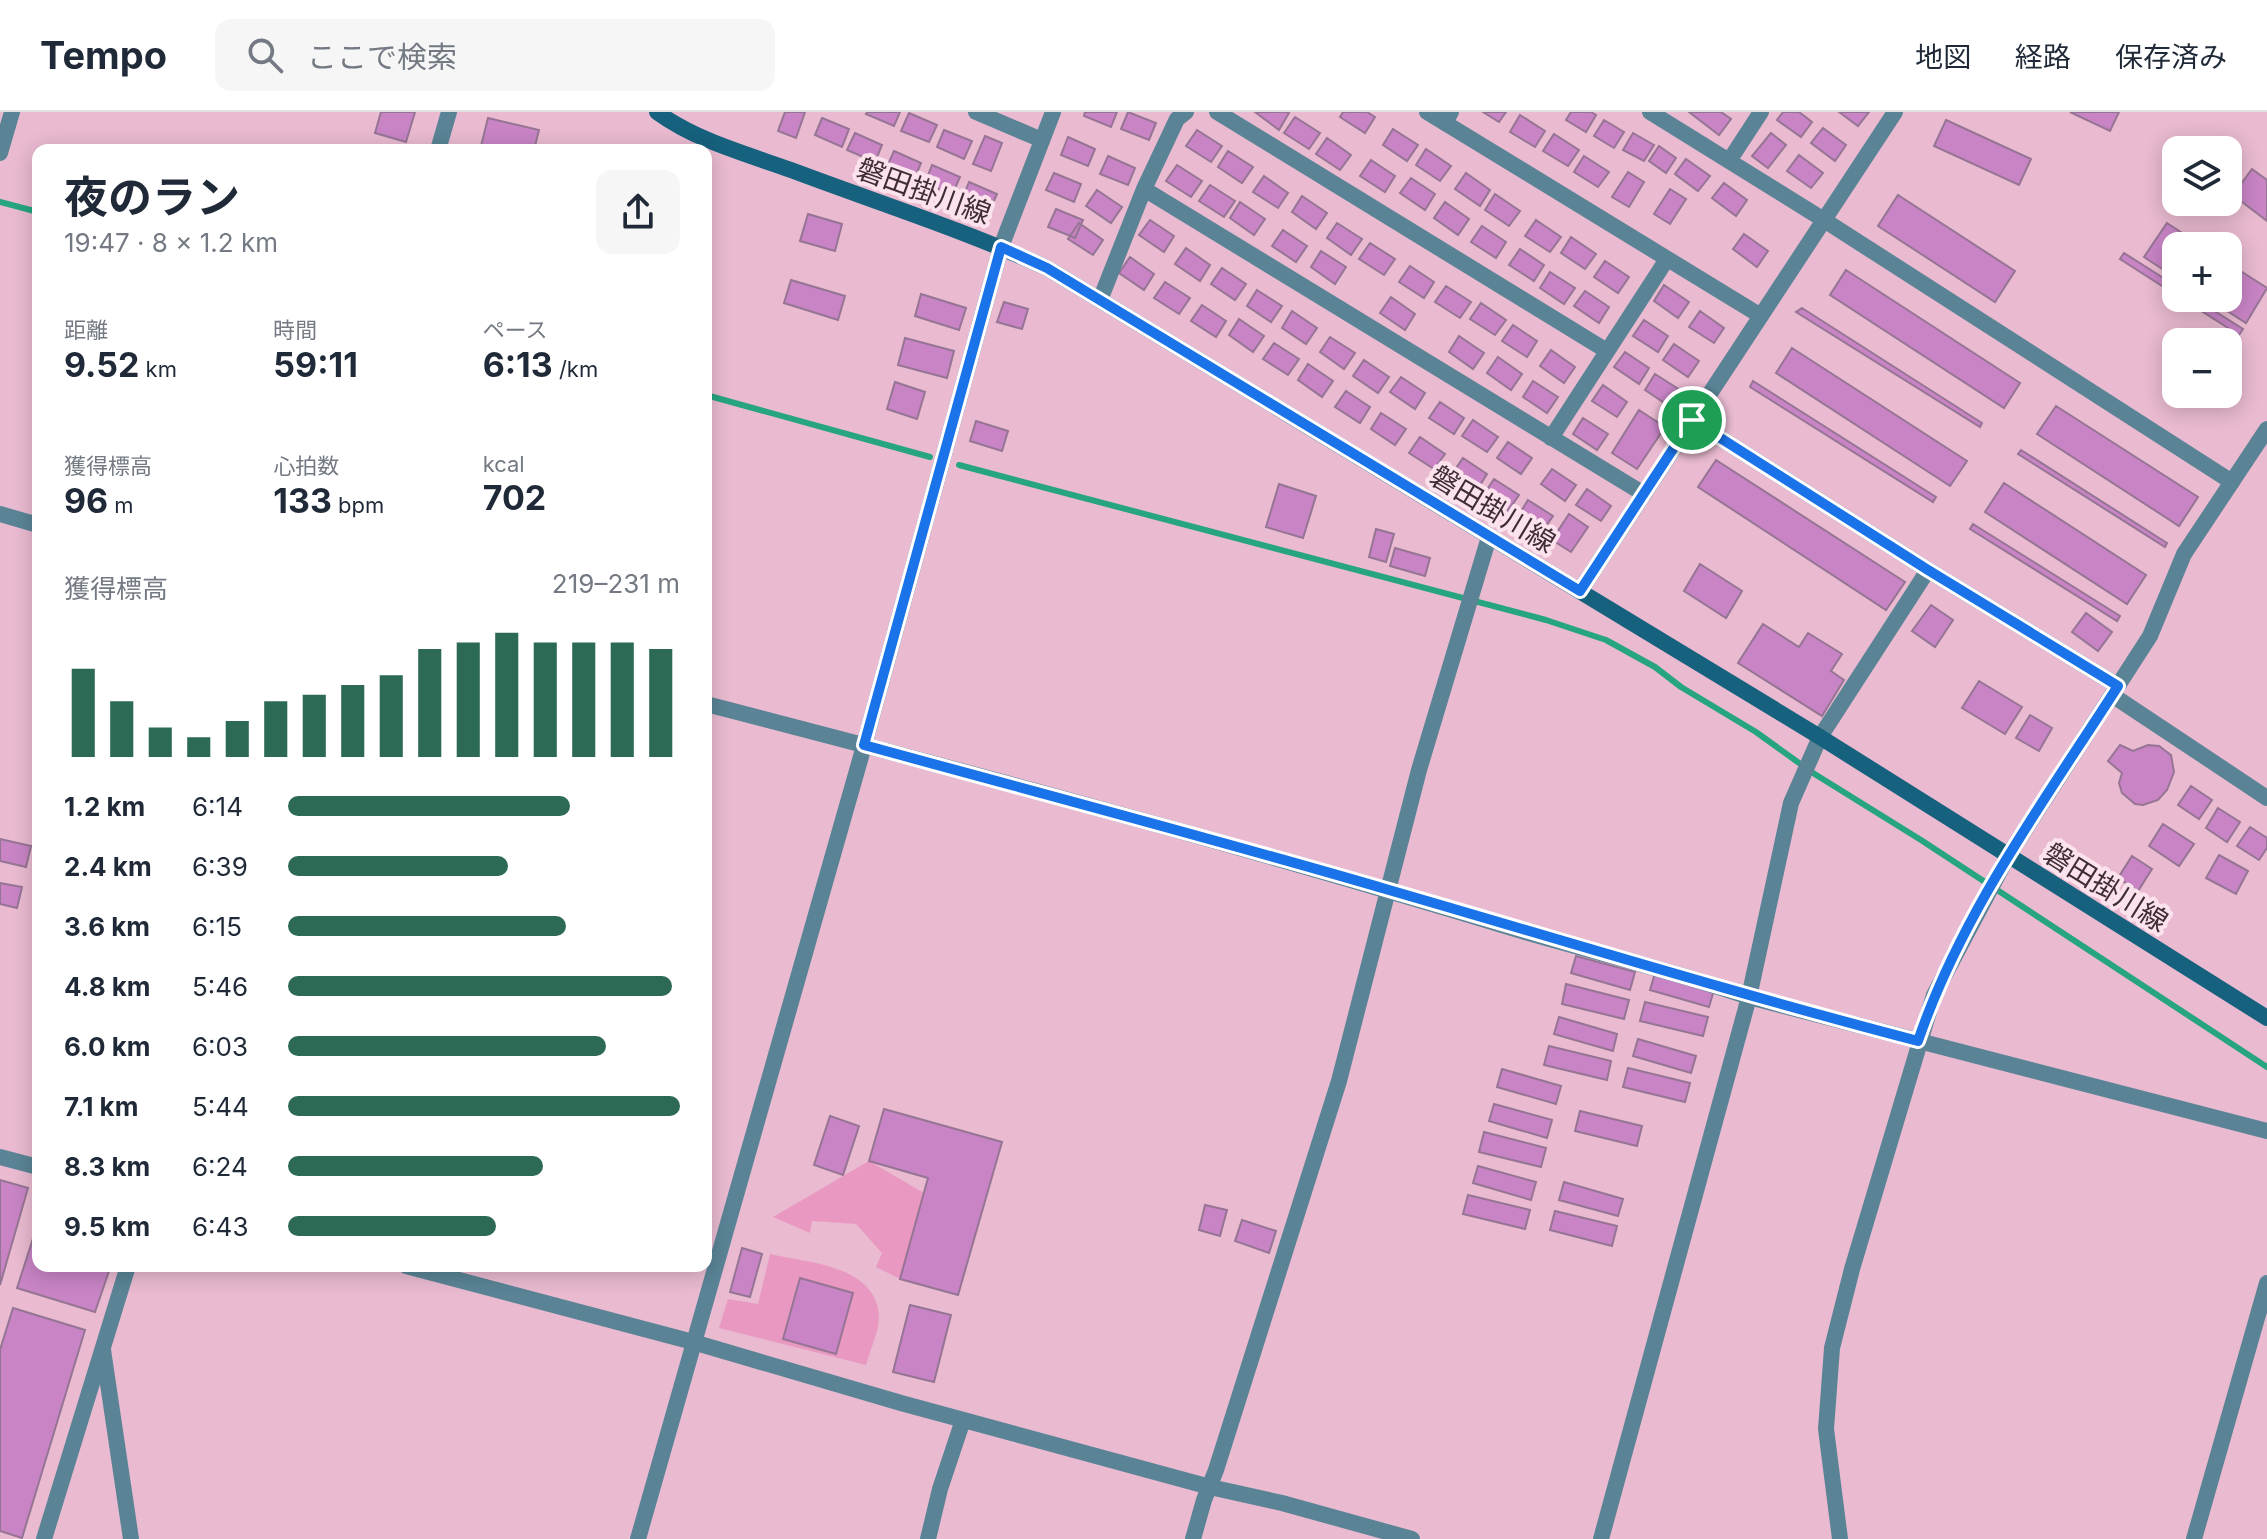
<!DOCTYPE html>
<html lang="ja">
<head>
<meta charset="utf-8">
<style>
  :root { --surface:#fff; --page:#f6f6f7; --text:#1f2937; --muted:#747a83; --line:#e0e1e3; --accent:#2d6a55 }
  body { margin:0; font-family:Inter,"Noto Sans JP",sans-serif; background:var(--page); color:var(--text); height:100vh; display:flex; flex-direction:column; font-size:30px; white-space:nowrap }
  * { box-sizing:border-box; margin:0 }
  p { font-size:26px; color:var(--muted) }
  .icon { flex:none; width:44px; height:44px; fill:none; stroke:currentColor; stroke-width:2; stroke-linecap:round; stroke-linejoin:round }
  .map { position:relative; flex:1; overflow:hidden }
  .side { position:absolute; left:32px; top:32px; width:680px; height:1128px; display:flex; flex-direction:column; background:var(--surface); border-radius:16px; box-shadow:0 4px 20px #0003 }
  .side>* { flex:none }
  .fabs { position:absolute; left:2162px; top:24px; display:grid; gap:16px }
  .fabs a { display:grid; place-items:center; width:80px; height:80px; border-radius:16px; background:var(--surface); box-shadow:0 4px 20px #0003; font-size:40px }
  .pin { position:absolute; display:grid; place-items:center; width:68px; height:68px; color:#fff; margin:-34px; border:4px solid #fff; border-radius:50%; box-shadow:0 2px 8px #0007 }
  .round { display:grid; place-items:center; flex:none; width:84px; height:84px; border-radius:16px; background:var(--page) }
  .head { display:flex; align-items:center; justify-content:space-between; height:136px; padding:0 32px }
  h1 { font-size:44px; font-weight:700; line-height:60px }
  .stats { display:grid; grid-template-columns:repeat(3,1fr); gap:12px; height:136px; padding:8px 32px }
  .stats div { display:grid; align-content:center }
  .stats b { font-size:34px; font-weight:700 }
  .stats small { font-size:22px; font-weight:400 }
  .stats p { font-size:22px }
  .chart { height:224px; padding:16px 32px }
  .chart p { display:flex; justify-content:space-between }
  .chart svg { width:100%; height:144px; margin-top:8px; stroke:var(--accent); stroke-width:6 }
  ul { padding:0 32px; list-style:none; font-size:26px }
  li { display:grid; grid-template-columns:128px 96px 1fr; align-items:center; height:60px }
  li i { height:20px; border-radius:10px; background:var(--accent) }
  header { display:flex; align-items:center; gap:48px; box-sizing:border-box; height:112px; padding:0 40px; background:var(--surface); border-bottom:2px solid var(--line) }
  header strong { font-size:38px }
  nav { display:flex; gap:44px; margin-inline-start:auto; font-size:28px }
  .search { width:560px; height:72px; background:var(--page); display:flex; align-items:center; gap:20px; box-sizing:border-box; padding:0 28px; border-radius:16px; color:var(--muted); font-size:30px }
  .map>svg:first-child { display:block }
  .green { fill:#e999c1 }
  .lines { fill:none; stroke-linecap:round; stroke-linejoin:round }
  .stream { stroke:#26a57f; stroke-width:6 }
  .building { fill:#c884c5; stroke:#967594; stroke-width:2 }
  .minor { stroke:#5a8496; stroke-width:16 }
  .tertiary { stroke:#5a8496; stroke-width:16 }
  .secondary { stroke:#16617d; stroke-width:16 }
  .route-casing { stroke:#fff; stroke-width:16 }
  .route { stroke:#1a73e8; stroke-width:10 }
  .labels { text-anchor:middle; stroke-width:8; stroke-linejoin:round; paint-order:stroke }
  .street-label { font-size:28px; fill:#3f2d36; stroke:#fbe2ed }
</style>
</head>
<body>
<header>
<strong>Tempo</strong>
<div class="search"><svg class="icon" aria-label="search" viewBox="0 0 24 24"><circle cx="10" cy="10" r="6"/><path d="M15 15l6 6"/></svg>ここで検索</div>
<nav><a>地図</a><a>経路</a><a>保存済み</a></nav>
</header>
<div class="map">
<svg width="2267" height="1427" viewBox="0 0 2267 1427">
  <rect width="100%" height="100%" fill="#e9bad0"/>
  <!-- green -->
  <path class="green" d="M869 1049 924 1081 900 1167 876 1155 882 1141 856 1112 812 1109 810 1121 773 1105Z
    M770 1142C808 1151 877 1153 879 1205 879 1219 870 1239 866 1253L719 1216 728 1187 758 1192Z"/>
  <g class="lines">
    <!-- stream -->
    <path class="stream" d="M0 90 38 100
      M706 283 930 345
      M959 353 1546 508 1606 528 1655 555 1681 575 1756 620 1813 661 1921 728 2267 955"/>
  </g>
  <!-- building -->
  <path class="building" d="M381 0H415L406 30 375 21Z
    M785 0H805L796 26 778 19Z
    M867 0H900L894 14 866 2Z
    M1085 0H1117L1111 15 1084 4Z
    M1128 0 1156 11 1149 28 1121 17Z
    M1255 0H1287L1289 1 1279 18Z
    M1343 0H1367L1375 5 1365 21 1340 5Z
    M1483 0H1506L1499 10Z
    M1571 0H1591L1596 3 1586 20 1566 8Z
    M1689 0H1721L1731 7 1719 23Z
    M1783 0H1799L1812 10 1801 25 1777 8Z
    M1839 0H1869L1858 14Z
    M2070 0H2119L2110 19Z
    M909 1 937 13 929 30 901 19Z
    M1520 3 1545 19 1535 35 1510 20Z
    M1295 5 1320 21 1309 37 1284 21Z
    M488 6 539 18 534 38H480Z
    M822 6 849 17 842 35 815 23Z
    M1604 8 1624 20 1614 36 1594 24Z
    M1946 8 2031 47 2019 73 1934 34Z
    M1823 16 1846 33 1835 49 1811 31Z
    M1393 17 1418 33 1407 49 1383 33Z
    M944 18 972 29 964 47 937 35Z
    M1197 18 1222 34 1211 50 1186 34Z
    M855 21 882 33 875 50 847 38Z
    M1633 21 1654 33 1644 49 1623 38Z
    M1771 21 1786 33 1768 56 1752 44Z
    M1554 22 1579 38 1568 54 1543 39Z
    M985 24 1002 31 991 59 973 52Z
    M1068 25 1095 37 1088 54 1061 43Z
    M1327 26 1351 43 1340 58 1316 42Z
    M1659 34 1676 46 1666 61 1649 49Z
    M1426 37 1451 54 1440 69 1416 53Z
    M894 39 921 51 914 68 886 57Z
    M1228 39 1253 55 1242 71 1218 55Z
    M1799 43 1823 61 1811 76 1787 59Z
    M1108 44 1135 56 1128 73 1100 62Z
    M1584 44 1609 60 1598 75 1574 60Z
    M1686 47 1710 64 1698 79 1675 62Z
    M1371 48 1395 64 1385 80 1360 64Z
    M932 53 960 65 952 83 925 71Z
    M1177 53 1202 69 1191 85 1166 69Z
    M2252 57 2267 68V109L2233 83Z
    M1628 60 1644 70 1629 95 1612 85Z
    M1054 61 1081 72 1074 90 1046 78Z
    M1466 61 1490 78 1480 94 1455 77Z
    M1264 64 1288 81 1278 96 1253 80Z
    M1411 66 1435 82 1425 98 1400 81Z
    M969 70 997 82 989 100 962 88Z
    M1724 71 1747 88 1736 104 1712 86Z
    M1210 73 1235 89 1224 105 1199 89Z
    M1670 77 1686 87 1670 112 1654 102Z
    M1097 78 1122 95 1111 111 1086 94Z
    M1495 82 1520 99 1509 114 1485 98Z
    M1898 83 2015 159 1995 190 1878 114Z
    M1302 84 1327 101 1316 117 1292 100Z
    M1240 90 1265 107 1254 123 1230 106Z
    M1445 90 1469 107 1458 123 1434 106Z
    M1056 97 1083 108 1075 126 1048 115Z
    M808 102 842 112 835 139 800 129Z
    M1150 108 1174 124 1164 140 1139 123Z
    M1536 108 1561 125 1550 140 1525 124Z
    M1079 111 1103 128 1093 143 1068 127Z
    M1337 111 1362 127 1351 143 1327 126Z
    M2167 111 2202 134H2176V166L2144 145Z
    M1482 114 1506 130 1496 146 1471 130Z
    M1283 118 1307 134 1296 150 1272 134Z
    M1744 122 1768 139 1757 155 1733 137Z
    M1571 125 1596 142 1585 157 1561 141Z
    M1370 131 1395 147 1384 163 1359 147Z
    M1186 136 1210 153 1200 169 1175 152Z
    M1520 137 1544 153 1534 169 1509 153Z
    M1321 139 1346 155 1335 172 1311 155Z
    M2124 141 2176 174V183L2120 147Z
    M1130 145 1154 162 1144 178 1119 161Z
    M1605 149 1629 165 1618 181 1594 165Z
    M2228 151 2267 176 2246 211 2207 186H2228Z
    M1410 154 1434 170 1424 186 1399 170Z
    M1222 156 1246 172 1235 188 1211 172Z
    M1846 158 2020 271 2004 296 1830 183Z
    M1550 160 1575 176 1564 192 1540 176Z
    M791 168 845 184 838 208 784 191Z
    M1165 170 1190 186 1179 202 1154 186Z
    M1664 173 1689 190 1678 206 1654 189Z
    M1446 174 1471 190 1460 206 1435 190Z
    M1257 178 1282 194 1271 210 1247 194Z
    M1585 179 1609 195 1599 211 1574 194Z
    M921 182 966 196 959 218 915 204Z
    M1391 185 1415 202 1405 218 1380 201Z
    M2181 186H2194L2243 217 2239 223Z
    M1004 190 1028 197 1022 217 997 210Z
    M1481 191 1506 208 1495 223 1470 207Z
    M1202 193 1226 209 1216 225 1191 209Z
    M1802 196 1982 311 1980 315 1796 200Z
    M1292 199 1317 216 1306 232 1282 216Z
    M1700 199 1724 216 1714 231 1689 215Z
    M1239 207 1264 224 1253 240 1229 223Z
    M1644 208 1668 224 1658 240 1633 224Z
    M1513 213 1537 229 1527 245 1502 229Z
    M1459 224 1484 241 1473 257 1449 240Z
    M1330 225 1355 241 1344 257 1320 240Z
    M905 226 954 239 947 266 898 253Z
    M1274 231 1299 247 1288 263 1263 247Z
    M1674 232 1699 249 1688 265 1663 248Z
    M1792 236 1967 349 1950 374 1776 261Z
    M1551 238 1575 255 1564 271 1540 254Z
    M1625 240 1649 256 1639 272 1614 255Z
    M1498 245 1522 262 1511 278 1487 261Z
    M1364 248 1389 265 1378 281 1353 264Z
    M1308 252 1333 269 1322 285 1298 268Z
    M1655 262 1680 278 1669 294 1645 278Z
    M1401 265 1425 281 1415 297 1390 280Z
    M1533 269 1558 285 1547 301 1523 285Z
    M1753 269 1936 385 1933 390 1750 275Z
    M895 270 925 280 917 307 887 297Z
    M1603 273 1627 290 1617 305 1592 289Z
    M1346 279 1370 295 1360 311 1335 295Z
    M1440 290 1464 306 1454 322 1429 306Z
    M2056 294 2198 385 2179 414 2037 322Z
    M1639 298 1665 315 1637 357 1612 341Z
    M1381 301 1406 317 1395 333 1371 317Z
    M1583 306 1608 322 1597 338 1573 322Z
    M1473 308 1498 325 1487 340 1462 324Z
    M976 309 1008 319 1002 339 970 329Z
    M1420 325 1445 342 1434 357 1409 341Z
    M1508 330 1532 346 1521 362 1497 346Z
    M2021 338 2167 431 2165 435 2018 342Z
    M1463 346 1487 362 1477 378 1452 362Z
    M1716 348 1905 470 1886 498 1698 375Z
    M1552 357 1576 373 1565 389 1541 372Z
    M1494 367 1519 383 1508 399 1484 382Z
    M2004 371 2146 463 2127 492 1985 400Z
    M1279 372 1316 384 1303 426 1266 415Z
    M1587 377 1611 394 1601 409 1576 393Z
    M1528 388 1553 404 1542 420 1518 404Z
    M1569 402 1588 415 1571 440 1552 428Z
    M1973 412 2120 504 2117 509 1970 417Z
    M1376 417 1394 422 1386 450 1369 445Z
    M1395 436 1430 446 1425 464 1390 454Z
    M1700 452 1742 479 1726 506 1684 479Z
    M1931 493 1953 508 1935 535 1912 519Z
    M2086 501 2112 520 2098 539 2072 520Z
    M1763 512 1799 535 1808 521 1842 542 1831 559 1844 568 1822 604 1738 551Z
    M1979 569 2022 595 2005 622 1962 596Z
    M2030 603 2052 616 2039 639 2016 626Z
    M2120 633 2133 639 2148 633 2159 634 2171 643 2174 660 2167 678 2158 688 2143 693 2135 692 2122 681 2119 671 2122 661 2108 649Z
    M2191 674 2212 688 2199 707 2178 693Z
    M2218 696 2240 710 2227 730 2206 716Z
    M2163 712 2194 732 2179 754 2149 734Z
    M2250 715 2267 726V736L2259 748 2237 734Z
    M0 727 31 734 26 755 0 749Z
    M2219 743 2248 759 2236 782 2206 766Z
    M2132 744 2152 757 2138 779 2118 766Z
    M0 771 22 775 17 796 0 792Z
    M1576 844 1635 860 1630 878 1571 861Z
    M1655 861 1714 878 1709 895 1650 878Z
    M1566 872 1629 888 1624 907 1562 892Z
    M1645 890 1708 905 1703 924 1640 909Z
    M1559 905 1617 922 1613 939 1554 922Z
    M1638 927 1696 944 1691 961 1633 944Z
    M1549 934 1611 949 1607 968 1544 953Z
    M1628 956 1690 971 1685 990 1623 975Z
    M1502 957 1561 974 1556 992 1497 975Z
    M1494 992 1552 1008 1547 1026 1489 1009Z
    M884 997 1002 1030 958 1183 900 1167 928 1066 869 1049Z
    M1580 999 1642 1014 1637 1034 1575 1019Z
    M830 1004 859 1014 843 1063 814 1053Z
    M1484 1020 1546 1036 1541 1055 1479 1040Z
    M1478 1054 1536 1070 1531 1088 1473 1071Z
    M0 1068 28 1076 0 1173Z
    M1564 1070 1623 1087 1618 1104 1559 1088Z
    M1468 1083 1530 1098 1525 1117 1463 1102Z
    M1205 1093 1227 1098 1220 1124 1199 1118Z
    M1555 1099 1617 1114 1612 1134 1550 1118Z
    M1242 1108 1276 1119 1269 1141 1235 1129Z
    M38 1111V1154H95L109 1159 95 1200 17 1176Z
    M742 1136 762 1142 750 1185 730 1180Z
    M800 1166 853 1181 836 1242 783 1227Z
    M910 1193 951 1203 934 1270 893 1260Z
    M13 1196 85 1218 22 1426 0 1419V1238Z"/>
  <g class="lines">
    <!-- minor -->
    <path class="minor" d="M976 0 1042 28
      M1217 0 1607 239
      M1650 0 1824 108 2232 370
      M1445 11 1451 0
      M0 41 12 0
      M1729 49 1761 0
      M1144 77 1644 382
      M1100 188 1144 77 1177 7 1186 0
      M1692 308 1928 458 2118 574
      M1551 326 1667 147
      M0 402 38 413
      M2112 583 2267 686
      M706 592C979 662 1252 737 1522 819 1597 841 1674 859 1749 885L2267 1019
      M1820 625 1928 458
      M0 1045 38 1055
      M406 1154 693 1230 901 1291 1210 1375 1282 1391 1412 1427
      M103 1238 131 1427
      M928 1427 940 1377 963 1308
      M1193 1427 1204 1388 1216 1358 1339 969 1419 658 1489 425
      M2194 1427 2267 1171"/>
    <!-- tertiary -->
    <path class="tertiary" d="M1427 0 1761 204
      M438 38 449 0
      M1580 479 1895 0
      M44 1427 128 1154
      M638 1427 860 648 1001 135 1053 0
      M1601 1427 1749 885 1791 691 1820 625
      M1840 1427 1826 1317 1832 1236 1852 1157 1934 883 2008 744 2150 524 2184 442 2267 317"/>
    <!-- secondary -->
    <path class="secondary" d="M657 0C695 28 746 42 791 58 876 90 964 118 1047 156L1820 625 2267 906"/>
  </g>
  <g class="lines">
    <!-- route casing -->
    <g class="route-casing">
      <path id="route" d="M1001 135 1047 156 1580 479 1692 308 1928 458 2118 574C2045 688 1962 800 1918 929 1741 883 1565 829 1389 778 1215 727 1039 681 864 633Z"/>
    </g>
    <!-- route -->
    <use href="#route" class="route"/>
  </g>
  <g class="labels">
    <!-- street labels -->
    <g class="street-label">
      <text transform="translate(924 79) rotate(20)" y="10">磐田掛川線</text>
      <text transform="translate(1493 397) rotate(31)" y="10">磐田掛川線</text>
      <text transform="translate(2106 775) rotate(32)" y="10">磐田掛川線</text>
    </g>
  </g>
</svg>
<div class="fabs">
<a><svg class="icon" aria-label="layers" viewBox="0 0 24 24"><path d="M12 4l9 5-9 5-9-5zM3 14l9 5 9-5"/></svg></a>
<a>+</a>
<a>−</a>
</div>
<div class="pin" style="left:1692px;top:308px;background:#1e9e55"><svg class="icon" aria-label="arrive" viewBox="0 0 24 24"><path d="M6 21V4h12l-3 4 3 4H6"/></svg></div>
<section class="side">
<div class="head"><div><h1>夜のラン</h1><p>19:47 · 8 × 1.2 km</p></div><a class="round"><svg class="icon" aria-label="share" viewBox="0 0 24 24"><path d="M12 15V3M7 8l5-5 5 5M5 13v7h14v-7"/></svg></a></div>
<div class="stats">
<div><p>距離</p><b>9.52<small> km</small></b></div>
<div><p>時間</p><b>59:11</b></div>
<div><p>ペース</p><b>6:13<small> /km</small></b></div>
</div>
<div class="stats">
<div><p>獲得標高</p><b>96<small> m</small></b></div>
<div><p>心拍数</p><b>133<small> bpm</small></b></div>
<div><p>kcal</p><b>702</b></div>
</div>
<div class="chart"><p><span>獲得標高</span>219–231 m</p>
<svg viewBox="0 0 160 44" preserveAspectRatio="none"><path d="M5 44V17M15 44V27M25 44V35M35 44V38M45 44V33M55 44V27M65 44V25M75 44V22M85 44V19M95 44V11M105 44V9M115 44V6M125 44V9M135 44V9M145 44V9M155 44V11"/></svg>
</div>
<ul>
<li><b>1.2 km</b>6:14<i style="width:72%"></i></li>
<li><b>2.4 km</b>6:39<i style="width:56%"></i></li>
<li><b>3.6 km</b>6:15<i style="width:71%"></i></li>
<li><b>4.8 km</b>5:46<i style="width:98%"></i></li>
<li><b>6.0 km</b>6:03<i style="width:81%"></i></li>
<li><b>7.1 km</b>5:44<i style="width:100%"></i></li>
<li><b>8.3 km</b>6:24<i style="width:65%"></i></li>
<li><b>9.5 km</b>6:43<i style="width:53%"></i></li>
</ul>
</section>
</div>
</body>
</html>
